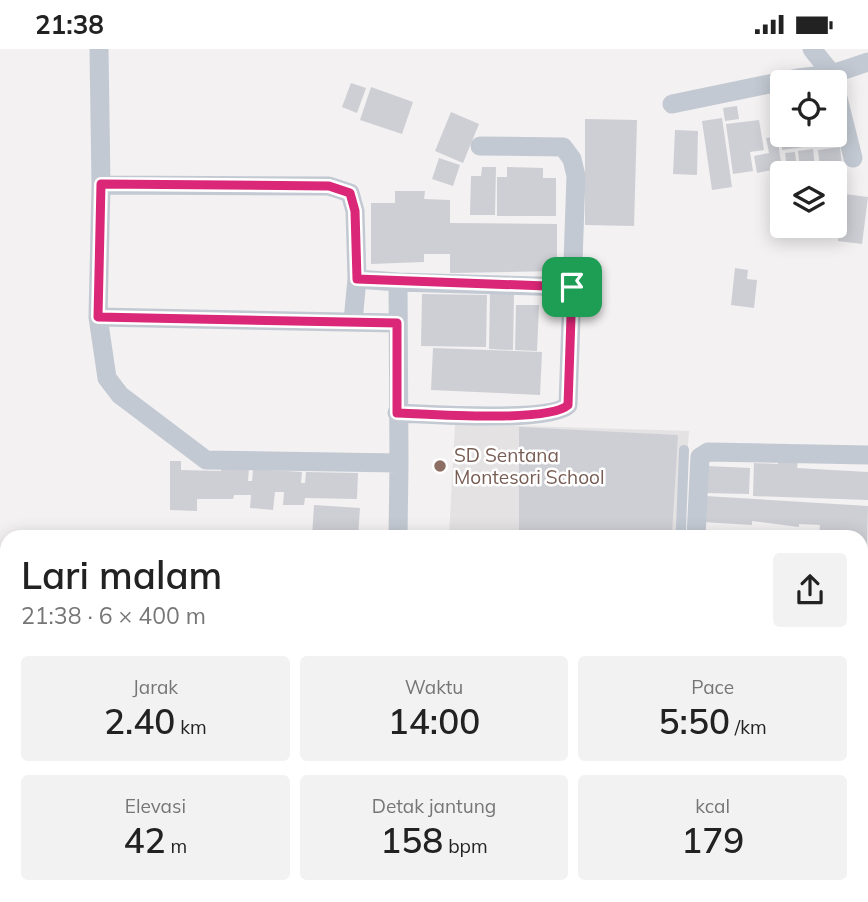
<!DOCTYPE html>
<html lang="id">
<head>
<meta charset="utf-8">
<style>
  :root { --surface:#fff; --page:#f2f2f2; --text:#222; --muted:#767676 }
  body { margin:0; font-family:Mulish,sans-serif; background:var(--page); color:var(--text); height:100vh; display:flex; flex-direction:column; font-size:26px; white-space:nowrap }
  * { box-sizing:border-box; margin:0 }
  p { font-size:23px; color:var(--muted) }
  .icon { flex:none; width:38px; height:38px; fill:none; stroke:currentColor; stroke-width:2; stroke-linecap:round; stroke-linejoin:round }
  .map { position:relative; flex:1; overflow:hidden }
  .sheet { position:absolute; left:0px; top:481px; width:868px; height:373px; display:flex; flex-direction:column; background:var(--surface); border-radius:21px 21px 0 0; box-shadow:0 4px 18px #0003 }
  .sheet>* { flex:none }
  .controls { position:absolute; left:770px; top:21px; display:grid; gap:14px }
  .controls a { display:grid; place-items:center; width:77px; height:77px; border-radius:7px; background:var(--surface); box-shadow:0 4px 18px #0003; font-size:35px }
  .pin { position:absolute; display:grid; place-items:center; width:60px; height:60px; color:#fff; margin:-30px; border-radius:14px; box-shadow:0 4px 10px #0006 }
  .round { display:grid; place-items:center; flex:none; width:74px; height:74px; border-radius:7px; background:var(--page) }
  .overview { display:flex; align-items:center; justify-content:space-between; height:119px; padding:0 21px }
  h1 { font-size:38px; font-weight:600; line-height:52px }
  .figures { display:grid; grid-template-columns:repeat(3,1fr); gap:10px; height:119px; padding:7px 21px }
  .figures div { display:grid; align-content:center; border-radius:7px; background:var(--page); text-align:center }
  .figures b { font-size:35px; font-weight:600 }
  .figures small { font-size:19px; font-weight:400 }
  .figures p { font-size:19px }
  .status { display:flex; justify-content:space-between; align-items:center; height:49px; padding:0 35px; background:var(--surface); direction:ltr }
  .status svg { height:19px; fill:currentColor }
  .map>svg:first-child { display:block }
  .education { fill:#e4e2e3 }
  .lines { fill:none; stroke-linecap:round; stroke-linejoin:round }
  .stream { stroke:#8ecdec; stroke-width:7 }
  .building { fill:#cecfd5 }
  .service { stroke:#c2c9d2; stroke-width:10 }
  .minor { stroke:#c2c9d2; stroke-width:19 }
  .secondary { stroke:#c4ccd9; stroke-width:26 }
  .route-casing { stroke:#fff; stroke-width:14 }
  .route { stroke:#db2777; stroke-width:9 }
  .education-dot { fill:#8d6e63; stroke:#fff; stroke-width:2.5 }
  .labels { text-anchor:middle; stroke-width:5; stroke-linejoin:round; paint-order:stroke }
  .education-label { font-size:19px; fill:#785e54; stroke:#fff; text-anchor:start }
</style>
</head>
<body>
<div class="status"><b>21:38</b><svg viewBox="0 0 49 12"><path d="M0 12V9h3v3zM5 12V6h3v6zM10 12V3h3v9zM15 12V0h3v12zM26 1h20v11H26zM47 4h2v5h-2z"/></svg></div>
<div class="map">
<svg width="868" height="853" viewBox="0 0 868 853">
  <rect width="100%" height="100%" fill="#f3f1f1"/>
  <!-- education -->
  <path class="education" d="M455 375 689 382 681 488H449Z"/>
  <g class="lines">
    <!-- stream -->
    <path class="stream" d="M861 572H868
      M0 605 7 602"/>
  </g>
  <!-- building -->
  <path class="building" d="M351 34 366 39 357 64 342 58Z
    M371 38 413 53 402 85 360 71Z
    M737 57 739 70 725 72 723 59Z
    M451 63 479 75 463 114 435 102Z
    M722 69 732 138 712 141 702 72Z
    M585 70 637 71 634 177 585 176Z
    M759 71 764 101 750 103 753 122 733 125 726 75Z
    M675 81 698 82 697 126 673 125Z
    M781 86H801L803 98 782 101Z
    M806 86H830V89L807 92Z
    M777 87 782 119 757 124 754 107 769 104 766 89Z
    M840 98 842 117 820 119 818 101Z
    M813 100 815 120 800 121 798 102Z
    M795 103 797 120 787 121 785 104Z
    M439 109 460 116 453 137 432 130Z
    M482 118H496L495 166H470L471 127H481Z
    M507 118 543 119V129H556V167H497V128H507Z
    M395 142H425L424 150 450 151V174L557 175V222L450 224V205H424V213L371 215V154H395Z
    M845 145 868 148 862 195 838 192Z
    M735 219 748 221 747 230 757 231 754 259 731 256Z
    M490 244 514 245 513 301 489 300Z
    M422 245 487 246 486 298 421 297Z
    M516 256H539L537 302 515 301Z
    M433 299 542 303 540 346 431 341Z
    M519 378 678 386 672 485 519 488Z
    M778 410 798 411 797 419 868 423V451L753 447 754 414 778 415Z
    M170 412H181V421L221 422 222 413 249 420 248 432H252L253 420 302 423 301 434H305L306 423 358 424 357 450 305 449 304 456H283L284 443H275L273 461 250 459 251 446H234L233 450H197V462L170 461Z
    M707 417 750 419 749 445 706 444Z
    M705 447 868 457 867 500H861V488H819L820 476 799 475V478L752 472V476L703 473Z
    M314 456 360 459 358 488H312Z
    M861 720H868V745H861Z
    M861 770H868V804H861Z
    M868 812V831H861V813Z
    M455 847H493V850L511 853H453Z
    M756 847H782L799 850 798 853H755Z
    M808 847H845L844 853H808Z"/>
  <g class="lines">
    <!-- service -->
    <path class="service" d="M678 488 681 480 684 401"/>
    <!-- minor -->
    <path class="minor" d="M99 0 101 136 98 268 107 329 120 346 206 411 399 414 398 488
      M812 0 832 25 868 13
      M835 37 853 109
      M672 55 798 29 832 25 834 33
      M101 136 329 137 350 144 355 162 357 230 398 233 399 414
      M398 233 572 238
      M98 268 397 274
      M353 272 357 230
      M397 364C428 365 550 374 568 356L576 127 572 110 563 98 480 97
      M696 488 700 408 708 403 868 406
      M861 516H868"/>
    <!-- secondary -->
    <path class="secondary" d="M861 629 868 628
      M0 667 7 666"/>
  </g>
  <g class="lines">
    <!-- route casing -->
    <g class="route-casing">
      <path id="route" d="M101 135 329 137 350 144 355 162 357 230 572 238 568 356C549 374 428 365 397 364V274L98 268Z"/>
    </g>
    <!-- route -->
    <use href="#route" class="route"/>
  </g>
  <!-- markers -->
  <circle class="education-dot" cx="440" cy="417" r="7"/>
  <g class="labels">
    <!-- education labels -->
    <g class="education-label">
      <text x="454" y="413">SD Sentana<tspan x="454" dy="22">Montesori School</tspan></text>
    </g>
  </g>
</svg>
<div class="controls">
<a><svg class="icon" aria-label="locate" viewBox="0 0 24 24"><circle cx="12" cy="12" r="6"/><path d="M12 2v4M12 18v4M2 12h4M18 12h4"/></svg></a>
<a><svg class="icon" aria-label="layers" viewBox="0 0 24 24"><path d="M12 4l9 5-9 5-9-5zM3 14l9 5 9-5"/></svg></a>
</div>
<div class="pin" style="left:572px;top:238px;background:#1e9e55"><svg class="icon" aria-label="arrive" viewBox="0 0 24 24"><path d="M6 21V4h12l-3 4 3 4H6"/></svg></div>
<section class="sheet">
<div class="overview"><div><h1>Lari malam</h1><p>21:38 · 6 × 400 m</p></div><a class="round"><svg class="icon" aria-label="share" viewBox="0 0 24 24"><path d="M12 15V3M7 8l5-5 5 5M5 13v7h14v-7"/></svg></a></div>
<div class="figures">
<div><p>Jarak</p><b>2.40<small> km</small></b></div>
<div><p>Waktu</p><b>14:00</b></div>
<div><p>Pace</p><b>5:50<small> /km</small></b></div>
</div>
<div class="figures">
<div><p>Elevasi</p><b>42<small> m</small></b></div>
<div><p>Detak jantung</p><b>158<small> bpm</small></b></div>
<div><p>kcal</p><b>179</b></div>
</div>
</section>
</div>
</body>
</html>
